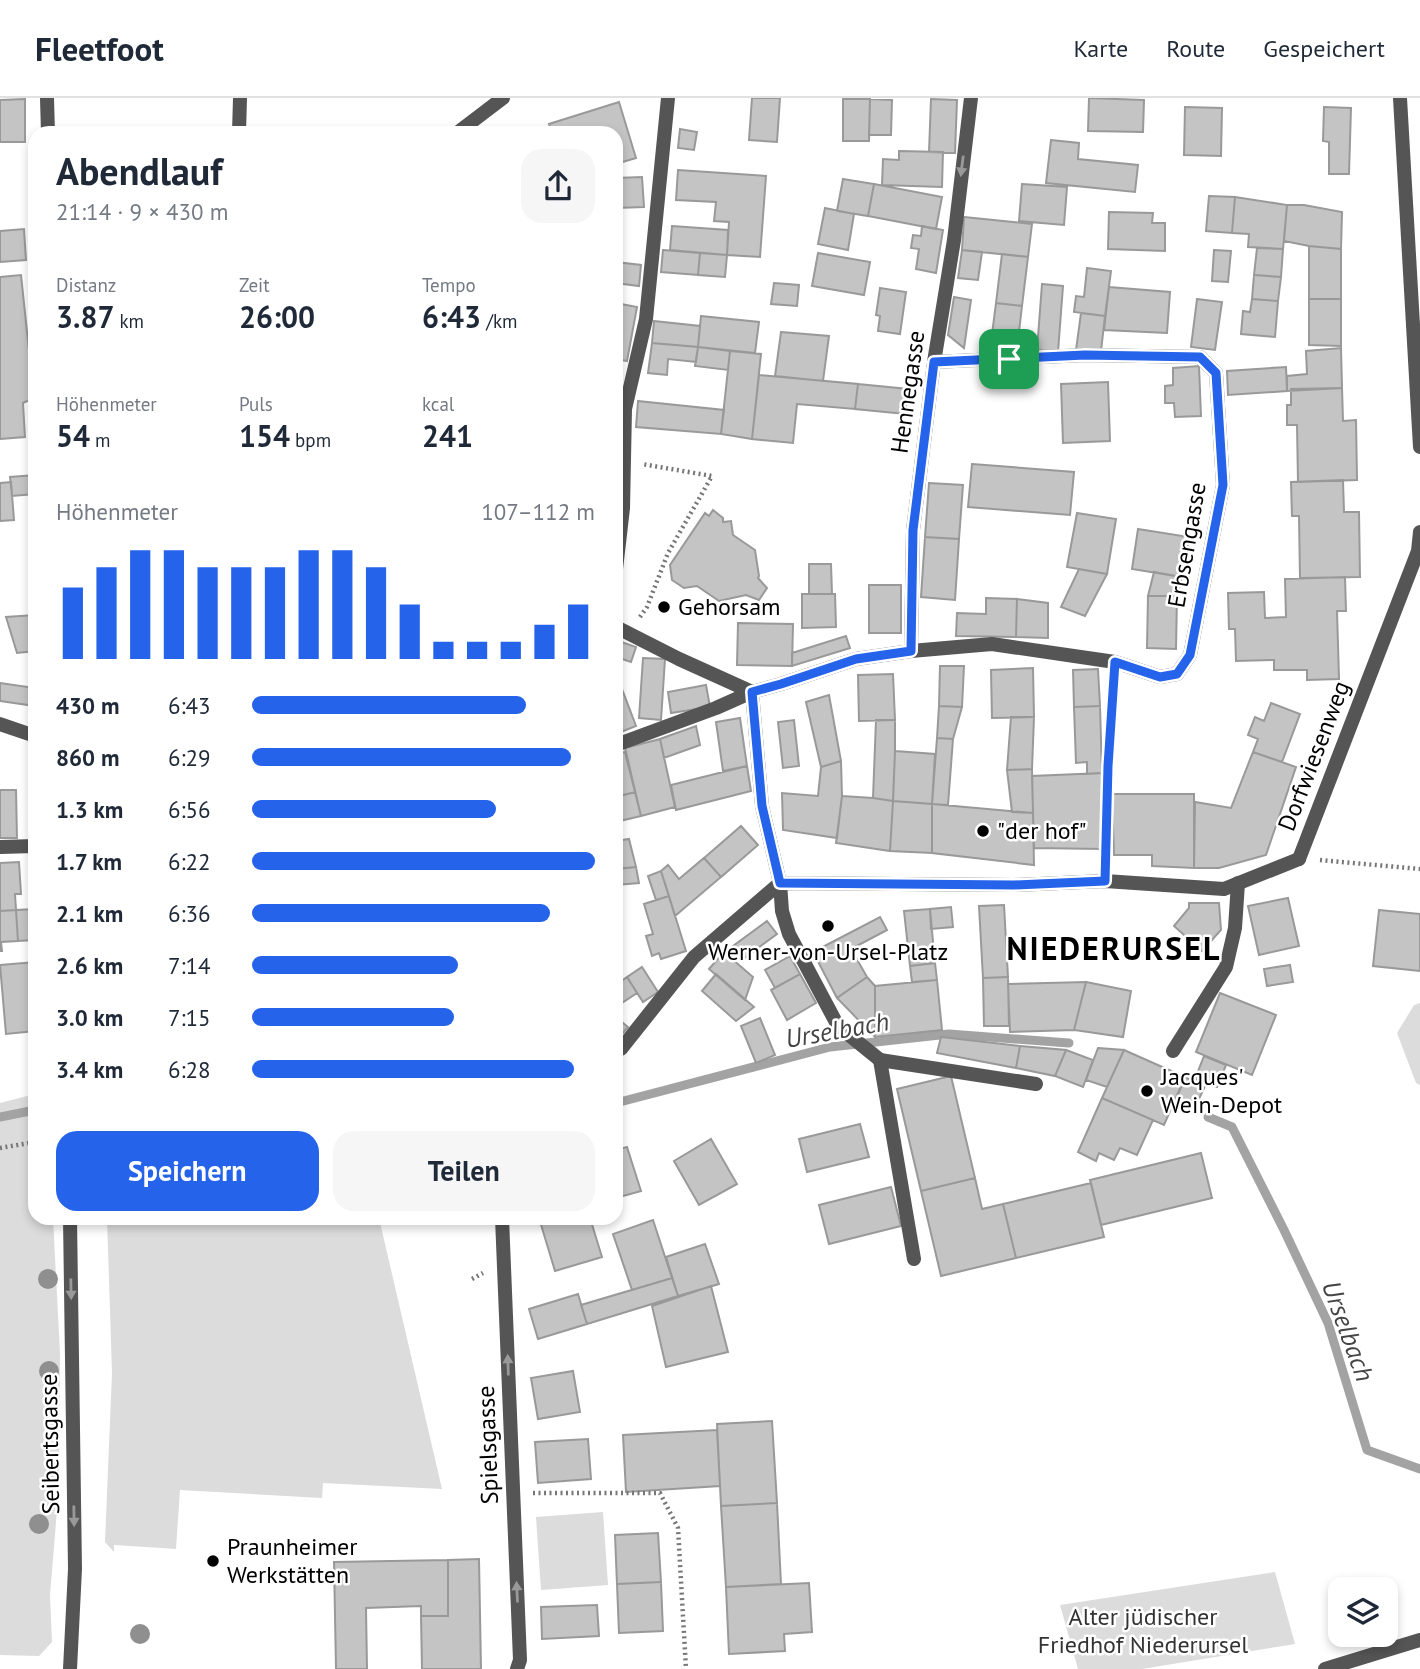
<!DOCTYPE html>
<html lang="de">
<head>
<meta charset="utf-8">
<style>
  :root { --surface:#fff; --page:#f6f6f7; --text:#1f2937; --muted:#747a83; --line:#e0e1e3; --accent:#2563eb }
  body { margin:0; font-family:"PT Sans",sans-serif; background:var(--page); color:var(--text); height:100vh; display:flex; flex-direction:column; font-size:26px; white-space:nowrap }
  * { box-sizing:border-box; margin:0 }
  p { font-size:23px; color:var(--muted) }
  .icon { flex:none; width:38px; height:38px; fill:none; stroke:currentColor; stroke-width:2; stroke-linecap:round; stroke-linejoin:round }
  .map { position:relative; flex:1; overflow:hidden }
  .details { position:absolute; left:28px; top:28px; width:595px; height:1099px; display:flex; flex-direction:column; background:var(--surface); border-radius:21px; box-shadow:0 4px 10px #0003 }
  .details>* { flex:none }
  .fabs { position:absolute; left:1328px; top:1479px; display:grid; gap:14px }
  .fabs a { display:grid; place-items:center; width:70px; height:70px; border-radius:14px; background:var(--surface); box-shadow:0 4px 10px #0003; font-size:35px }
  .pin { position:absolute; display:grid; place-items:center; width:60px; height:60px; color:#fff; margin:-30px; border-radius:14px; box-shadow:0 4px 10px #0006 }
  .round { display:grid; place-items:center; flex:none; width:74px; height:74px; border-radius:21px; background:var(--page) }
  .head { display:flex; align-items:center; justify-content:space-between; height:119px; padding:0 28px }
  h1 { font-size:38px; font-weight:800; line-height:52px }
  .stats { display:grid; grid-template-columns:repeat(3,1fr); gap:10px; height:119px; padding:7px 28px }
  .stats div { display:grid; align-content:center }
  .stats b { font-size:30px; font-weight:800 }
  .stats small { font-size:19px; font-weight:400 }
  .stats p { font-size:19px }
  .chart { height:196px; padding:14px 28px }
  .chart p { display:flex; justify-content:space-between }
  .chart svg { width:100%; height:126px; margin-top:7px; stroke:var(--accent); stroke-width:6 }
  .cta { display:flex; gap:14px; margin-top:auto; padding:14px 28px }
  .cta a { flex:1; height:80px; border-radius:21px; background:var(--accent); color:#fff; font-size:28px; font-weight:800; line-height:80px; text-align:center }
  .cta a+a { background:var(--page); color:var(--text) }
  ul { padding:0 28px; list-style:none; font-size:23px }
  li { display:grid; grid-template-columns:112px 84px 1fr; align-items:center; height:52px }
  li i { height:18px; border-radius:9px; background:var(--accent) }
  header { display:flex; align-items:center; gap:42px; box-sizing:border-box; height:98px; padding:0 35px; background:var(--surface); border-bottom:2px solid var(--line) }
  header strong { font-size:33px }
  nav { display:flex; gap:38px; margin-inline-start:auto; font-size:24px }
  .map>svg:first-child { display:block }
  .green { fill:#dcdcdc }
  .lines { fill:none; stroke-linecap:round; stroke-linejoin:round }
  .stream { stroke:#a3a3a3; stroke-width:9 }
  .building { fill:#c4c4c4; stroke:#999; stroke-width:2 }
  .path { stroke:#777; stroke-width:4.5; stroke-dasharray:2 3.5; stroke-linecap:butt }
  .lane { stroke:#555; stroke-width:14 }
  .street { stroke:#555; stroke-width:14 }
  .tree { fill:#8f8f8f }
  .oneway { fill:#999 }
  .route-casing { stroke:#fff; stroke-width:14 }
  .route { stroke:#2563eb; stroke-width:9 }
  .poi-dot { fill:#000; stroke:#fff; stroke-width:2.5 }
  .labels { text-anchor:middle; stroke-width:5; stroke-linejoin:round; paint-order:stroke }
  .street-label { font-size:24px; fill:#000; stroke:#fff }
  .poi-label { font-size:24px; fill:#000; stroke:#fff; text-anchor:start }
  .park-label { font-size:24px; fill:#333; stroke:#fff }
  .water-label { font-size:26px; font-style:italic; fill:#444; stroke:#fff }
  .district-label { font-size:32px; font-weight:bold; letter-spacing:2px; fill:#000; stroke:#fff }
</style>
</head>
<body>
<header>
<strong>Fleetfoot</strong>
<nav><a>Karte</a><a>Route</a><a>Gespeichert</a></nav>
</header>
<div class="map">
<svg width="1420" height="1571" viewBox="0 0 1420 1571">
  <rect width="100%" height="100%" fill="#fff"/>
  <!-- green -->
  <path class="green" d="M1420 905V987L1416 985 1397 935 1414 907Z
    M35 996V1120H53L60 1255 59 1388 50 1497 52 1544 39 1558 0 1557V1005Z
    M107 1120H379L442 1391 323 1385 322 1400 180 1392 176 1451 114 1447V1454L105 1444 112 1275Z
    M603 1414 608 1487 541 1492 536 1419Z
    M1275 1474 1295 1546 1142 1571H1078L1060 1507Z"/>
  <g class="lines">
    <!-- stream -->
    <path class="stream" d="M616 1005 830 949 949 936 1069 945
      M0 1019 35 1012
      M1208 1019 1232 1029 1284 1132 1328 1225 1367 1352 1420 1371"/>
  </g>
  <!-- building -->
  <path class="building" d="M752 0H780L777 44 749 42Z
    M1089 0 1144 2 1143 34 1088 33Z
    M25 1V44H0V2Z
    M843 1H870L869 43H843Z
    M870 1 892 2 891 37H869Z
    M931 1 957 2 955 55 929 54Z
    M619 4 636 60 616 66V35H552L549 26Z
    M1185 9 1222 10 1221 58 1184 57Z
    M1324 9 1351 10 1349 76H1329V44L1323 43Z
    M680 31 697 34 694 52 678 50Z
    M1051 42 1079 45 1078 61 1138 67 1135 94 1046 85Z
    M899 53 943 54 942 89 882 87 883 61 899 62Z
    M678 72 766 78 760 159 727 157 729 124 714 123 716 104 676 102Z
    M642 79 644 109 616 110V80Z
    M843 81 874 86 868 118 837 113Z
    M874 86 942 99 936 131 868 118Z
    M1022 86 1067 89 1064 127 1019 123Z
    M1209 98 1235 99 1232 135 1206 133Z
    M1235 99 1287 107 1283 151 1248 149 1249 136 1232 135Z
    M1287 107H1304L1342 114 1341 151 1309 148 1284 143Z
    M825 110 854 116 848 152 818 146Z
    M1109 114 1153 115 1152 125H1165V153L1108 151Z
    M964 119 1032 126 1028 159 962 152Z
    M672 128 728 132 727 157 670 152Z
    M922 128 943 132 936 175 916 171 919 151 911 150 913 137 921 138Z
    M24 131 26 162 0 164V133Z
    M1309 148 1341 151V201H1309Z
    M1257 150 1283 151 1281 179 1254 177Z
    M663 152 700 155 698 177 661 174Z
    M962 152 982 154 978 182 958 180Z
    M1214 152 1231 153 1228 184 1212 183Z
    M700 155 727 157 725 179 698 177Z
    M818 155 870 164 864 197 812 188Z
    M1002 156 1028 159 1022 208 996 205Z
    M616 164 641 167 639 188 616 185Z
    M1087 170 1111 173 1105 218 1074 214 1076 198 1084 199Z
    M21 177 34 300 23 305 25 339 0 341V179Z
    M1254 177 1281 179 1278 203 1252 201Z
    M774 185 799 187 797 208 771 206Z
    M1042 186 1063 188 1058 254 1037 252Z
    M1109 189 1170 194 1167 235 1104 232Z
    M880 190 906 194 900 236 878 233 880 218 876 217Z
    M954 199 971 202 964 250 948 237Z
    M1197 201 1222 204 1215 252 1191 249Z
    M1252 201 1278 203 1275 239 1241 236 1243 213 1250 214Z
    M1309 201H1341V248L1309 247Z
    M616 205 637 209 627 263 616 261Z
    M996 205 1022 208 1017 251 990 252Z
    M1081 215 1105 218 1101 253 1076 252Z
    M701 218 759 224 755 255 698 249Z
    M654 223 700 228 698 249 652 245Z
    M781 234 829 238 823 283 775 278Z
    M652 245 698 249 696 264 668 261 667 277 648 275Z
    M698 249 730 253 728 272 695 268Z
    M1341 250 1342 290 1287 293V278L1307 276 1306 253Z
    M730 253 761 256 752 341 721 336Z
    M1199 268 1201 318 1175 319 1174 305H1165V288L1173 287V270Z
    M1286 269 1287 293 1228 297 1227 273Z
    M759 277 858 286 855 311 797 306 793 345 752 341Z
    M1108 284 1110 343 1063 345 1061 286Z
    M858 286 908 291 905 316 855 311Z
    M1342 290 1343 323 1356 322 1357 382 1298 384 1297 327H1287V307H1291V291Z
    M638 303 724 312 721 336 636 329Z
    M972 366 1074 374 1070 417 968 409Z
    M35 377V396L12 398 10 379Z
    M1343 382 1344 414H1359L1360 479 1300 480 1299 418H1292L1291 384Z
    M11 384 14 422 0 423V385Z
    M929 385 963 387 959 441 925 439Z
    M713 412 723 420V424L731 423 733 437 755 452 759 478 758 480 767 490 759 502 746 497 719 503 697 488 684 490 672 482 670 467 705 415 709 418Z
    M1077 415 1116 421 1107 476 1067 469Z
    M1138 431 1189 439 1182 479 1132 471Z
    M925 439 959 441 955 502 921 499Z
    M809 466H831L832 496H809Z
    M1079 471 1107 476 1085 518 1061 509Z
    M1154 474 1182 479 1177 498H1148Z
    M1345 479 1346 513H1337L1339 581 1307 582V572H1274V562L1236 563 1235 531H1229L1228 495 1264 494 1265 520 1286 519 1285 481Z
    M869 487H901V535H869Z
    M802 496H835L836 529 802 530Z
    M1148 498H1177L1176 551 1147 550Z
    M986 500 1017 501 1016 539 956 538 957 515 986 516Z
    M1017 501 1048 505V540L1016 539Z
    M35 517V553L17 555 6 519Z
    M738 525 793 526 792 568 737 567Z
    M846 538 850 550 792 568V555Z
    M616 542 636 549 631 564 616 559Z
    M643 560 665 561 661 622 639 620Z
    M940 568H964L962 609 939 608Z
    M1033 570 1034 619 992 620 991 572Z
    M1098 571 1100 608 1074 609 1073 572Z
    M893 576 895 622 859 623 858 577Z
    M0 585 35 590V608L0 603Z
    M706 587 710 609 671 615 668 594Z
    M622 591 636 628 616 636V594Z
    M829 597 841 663 821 669 806 604Z
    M1271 605 1300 616 1282 664 1253 654 1258 641 1248 637 1255 619 1264 623Z
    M939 608 962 609 953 641 937 640Z
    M1100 608 1102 675 1087 676V664L1076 665 1074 609Z
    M1011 619H1034L1032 671 1007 672Z
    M740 620 747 668 723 673 716 624Z
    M794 622 799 668 783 670 778 624Z
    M876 622H895V653L893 703 873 700Z
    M696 628 700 647 664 660 660 641Z
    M937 640 953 641 948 707 932 706Z
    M660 641 675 709 641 718 625 650Z
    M895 653 935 656 932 706 893 703Z
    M625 654 635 694 616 699V656Z
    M1253 654 1296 669 1266 757 1219 770H1194L1195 704 1231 710Z
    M841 663 842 698 837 740 783 732 782 695 818 698 821 669Z
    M747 668 751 693 676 712 671 687Z
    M1032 671 1033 715 1012 714 1007 672Z
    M1102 675V751L1034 750 1032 678Z
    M0 692H16L17 740H0Z
    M635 694 641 718 616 724V699Z
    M1112 696H1194V770L1152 768V757H1114Z
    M842 698 873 700 893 703 890 753 836 745Z
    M893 703 932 706V755L890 753Z
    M932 706 1033 715 1034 767 932 755Z
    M741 728 758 747 721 779 704 760Z
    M629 741 636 769 616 771V743Z
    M704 760 721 779 675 818 661 773 668 767 679 781Z
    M19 764 21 796H15L16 812 0 813V765Z
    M636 769 639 785 616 787V771Z
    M661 773 669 798 656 802 648 778Z
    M669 798 686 853 661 861 659 855 652 858 646 838 653 836 644 806Z
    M1288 800 1299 848 1259 857 1248 808Z
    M1189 805H1219L1221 832 1202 853 1174 828 1189 810Z
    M1004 807 1008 879 983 880 979 808Z
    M951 809 953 829 931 831 930 811Z
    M35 811V842L18 843 16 812Z
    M930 811 935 865 910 868 904 813Z
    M16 812 18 843 1 844 2 853H0V813Z
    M1379 812 1420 816V873L1373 868Z
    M880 819 887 832 851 851 867 879 837 900 813 854Z
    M767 823 777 836 743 861 733 848Z
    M724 854 753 879 745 902 709 871Z
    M790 858 800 876 775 890 765 872Z
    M35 864V933L6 936 0 867Z
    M935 865 937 882 912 884 910 868Z
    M1290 867 1293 884 1267 888 1264 871Z
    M642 869 658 894 643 904 627 879Z
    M716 876 754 909 736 923 702 893Z
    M800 876 816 905 787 922 771 892Z
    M627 879 637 895 616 909V887Z
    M867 879 875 888V939L837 900Z
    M1008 879 1009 928H984L983 880Z
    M937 882 942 932 875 939V888Z
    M1086 884 1074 932 1010 934 1008 886Z
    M1086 884 1131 893 1123 939 1074 932Z
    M1220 895 1276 917 1252 977 1196 954Z
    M616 919 628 929 617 942 616 941Z
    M760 920 775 957 756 965 741 928Z
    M941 939 1020 948 1016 970 937 955Z
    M1020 948 1066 952 1055 978 1016 970Z
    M1098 950 1124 952 1107 989 1086 982Z
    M1066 952 1093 962 1083 989 1055 978Z
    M1124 952 1185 979 1164 1027 1102 1000Z
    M1204 958 1226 967 1217 989 1195 981Z
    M951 978 975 1080 921 1093 897 991Z
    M1185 979 1205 988 1195 1010 1176 1002Z
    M1102 1000 1153 1022 1137 1057 1120 1050 1114 1062 1099 1055 1096 1063 1078 1054Z
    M860 1026 869 1059 807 1074 799 1041Z
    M711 1041 737 1086 699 1107 674 1063Z
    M627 1049 641 1093 616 1100V1052Z
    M1201 1055 1212 1100 1101 1127 1090 1082Z
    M975 1080 982 1111 1003 1106 1016 1160 941 1178 921 1093Z
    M1091 1085 1104 1139 1016 1160 1003 1106Z
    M891 1089 901 1128 829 1146 819 1107Z
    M462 1120H489V1126L461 1124Z
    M539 1120H590L602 1159 555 1173Z
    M653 1122 672 1180 632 1192 613 1136Z
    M705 1146 719 1186 678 1198 666 1159Z
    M672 1180 678 1198 587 1226 581 1207Z
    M711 1188 728 1254 666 1269 652 1208Z
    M578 1196 587 1226 538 1241 529 1211Z
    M573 1273 580 1314 538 1321 531 1280Z
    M772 1323 777 1405 721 1408 717 1326Z
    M717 1332 720 1388 626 1394 623 1337Z
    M588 1341 591 1381 538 1385 535 1344Z
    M777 1405 781 1486 726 1489 721 1408Z
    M658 1435 661 1484 617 1486 615 1437Z
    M479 1461 481 1571H422L421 1518H448V1462Z
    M448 1462V1518H421V1508L366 1510 367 1571H336L334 1464Z
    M661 1484 663 1533 619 1535 617 1486Z
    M809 1485 812 1534 784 1536 785 1553 729 1556 726 1489Z
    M597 1507 599 1538 542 1541 541 1509Z"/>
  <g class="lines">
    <!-- path -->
    <path class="path" d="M640 519 647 509 668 455 712 378 642 366
      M1105 762 1108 668 1114 586
      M1320 762 1420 771
      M0 1050 35 1044
      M472 1181 483 1175
      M533 1395H660L678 1430 686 1571"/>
    <!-- lane -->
    <path class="lane" d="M47 0 48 35
      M1400 0 1420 349
      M616 647 716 610 752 594
      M0 749 35 748
      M1299 761 1418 453 1420 434
      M1173 953 1226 869 1235 830 1238 785
      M914 1161 880 962 1036 986"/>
    <!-- street -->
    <path class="street" d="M239 35 240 0
      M457 35 503 0
      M616 471 623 410 625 311 646 221 668 0
      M616 529 679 561 752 594 781 586 856 561 911 553 992 546 1115 564 1160 579 1177 576 1190 557 1223 387 1216 275 1200 259 1085 257 934 264
      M911 553 913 432 934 264 954 142 971 0
      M752 594 762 708 780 785 782 813 789 836 838 928 880 962
      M0 626 35 638
      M621 951 694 859 780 785 1014 787 1105 783 1224 791 1299 761
      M502 1120 520 1562 517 1571
      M70 1571 75 1471 70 1120
      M1325 1571 1420 1542"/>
  </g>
  <!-- trees -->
  <g class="tree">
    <circle cx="48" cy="1181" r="10"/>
    <circle cx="49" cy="1273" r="10"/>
    <circle cx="39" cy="1426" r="10"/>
    <circle cx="140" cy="1536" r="10"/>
  </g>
  <!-- one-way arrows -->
  <defs><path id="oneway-solid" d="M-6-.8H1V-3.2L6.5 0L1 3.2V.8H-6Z" transform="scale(1.75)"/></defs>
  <g class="oneway">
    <use href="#oneway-solid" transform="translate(962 68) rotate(97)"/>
    <use href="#oneway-solid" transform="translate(71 1191) rotate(89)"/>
    <use href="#oneway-solid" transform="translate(508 1267) rotate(-92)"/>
    <use href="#oneway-solid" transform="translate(74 1418) rotate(89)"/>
    <use href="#oneway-solid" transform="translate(517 1494) rotate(-93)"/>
  </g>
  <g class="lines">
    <!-- route casing -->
    <g class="route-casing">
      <path id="route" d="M1085 257 1200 259 1216 275 1223 387 1190 557 1177 576 1160 579 1115 564 1108 668 1105 783 1014 787 780 785 762 708 752 594 781 586 856 561 911 553 913 432 934 264Z"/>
    </g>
    <!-- route -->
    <use href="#route" class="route"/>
  </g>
  <!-- markers -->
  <g class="poi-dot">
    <circle cx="664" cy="509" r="7"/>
    <circle cx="983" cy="733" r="7"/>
    <circle cx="828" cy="828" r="7"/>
    <circle cx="1147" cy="993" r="7"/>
    <circle cx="213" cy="1463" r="7"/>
  </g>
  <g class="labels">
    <!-- street labels -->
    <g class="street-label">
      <text transform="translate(908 294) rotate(-82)" y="8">Hennegasse</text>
      <text transform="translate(1187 447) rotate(-80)" y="8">Erbsengasse</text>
      <text transform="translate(1314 658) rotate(-69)" y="8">Dorfwiesenweg</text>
      <text transform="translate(50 1346) rotate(-91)" y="8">Seibertsgasse</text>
      <text transform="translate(488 1347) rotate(-92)" y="8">Spielsgasse</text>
    </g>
    <!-- poi labels -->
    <g class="poi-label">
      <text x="678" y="517">Gehorsam</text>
      <text x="997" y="741">"der hof"</text>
      <text x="828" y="862" text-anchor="middle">Werner-von-Ursel-Platz</text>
      <text x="1161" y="987">Jacques'<tspan x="1161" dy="28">Wein-Depot</tspan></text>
      <text x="227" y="1457">Praunheimer<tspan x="227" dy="28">Werkstätten</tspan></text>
    </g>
    <!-- park labels -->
    <g class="park-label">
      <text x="1143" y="1527">Alter jüdischer<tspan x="1143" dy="28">Friedhof Niederursel</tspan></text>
    </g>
    <!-- water labels -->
    <g class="water-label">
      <text transform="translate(837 932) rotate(-10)" y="9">Urselbach</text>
      <text transform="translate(1348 1233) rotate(70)" y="9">Urselbach</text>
    </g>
    <!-- district labels -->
    <g class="district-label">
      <text x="1114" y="862">NIEDERURSEL</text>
    </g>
  </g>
</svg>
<div class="fabs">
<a><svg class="icon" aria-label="layers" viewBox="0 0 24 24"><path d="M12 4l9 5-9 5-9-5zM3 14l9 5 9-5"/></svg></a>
</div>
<div class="pin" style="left:1009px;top:261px;background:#1e9e55"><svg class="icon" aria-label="arrive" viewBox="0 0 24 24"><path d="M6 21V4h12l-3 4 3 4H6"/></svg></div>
<section class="details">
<div class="head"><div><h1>Abendlauf</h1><p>21:14 · 9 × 430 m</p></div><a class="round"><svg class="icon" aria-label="share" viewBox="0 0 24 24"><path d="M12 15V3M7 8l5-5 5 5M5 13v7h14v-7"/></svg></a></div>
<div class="stats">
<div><p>Distanz</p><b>3.87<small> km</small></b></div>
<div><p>Zeit</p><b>26:00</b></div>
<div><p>Tempo</p><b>6:43<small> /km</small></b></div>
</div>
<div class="stats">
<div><p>Höhenmeter</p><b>54<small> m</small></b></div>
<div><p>Puls</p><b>154<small> bpm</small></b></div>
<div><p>kcal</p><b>241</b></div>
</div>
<div class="chart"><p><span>Höhenmeter</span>107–112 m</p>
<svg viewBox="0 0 160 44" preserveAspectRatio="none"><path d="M5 44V19M15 44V12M25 44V6M35 44V6M45 44V12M55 44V12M65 44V12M75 44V6M85 44V6M95 44V12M105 44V25M115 44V38M125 44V38M135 44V38M145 44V32M155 44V25"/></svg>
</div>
<ul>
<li><b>430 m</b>6:43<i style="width:80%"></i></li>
<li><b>860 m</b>6:29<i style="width:93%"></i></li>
<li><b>1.3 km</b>6:56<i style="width:71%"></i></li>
<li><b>1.7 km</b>6:22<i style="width:100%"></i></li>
<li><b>2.1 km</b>6:36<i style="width:87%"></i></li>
<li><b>2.6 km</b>7:14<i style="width:60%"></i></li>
<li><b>3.0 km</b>7:15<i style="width:59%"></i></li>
<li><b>3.4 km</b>6:28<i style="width:94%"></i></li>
</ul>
<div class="cta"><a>Speichern</a><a>Teilen</a></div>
</section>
</div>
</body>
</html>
